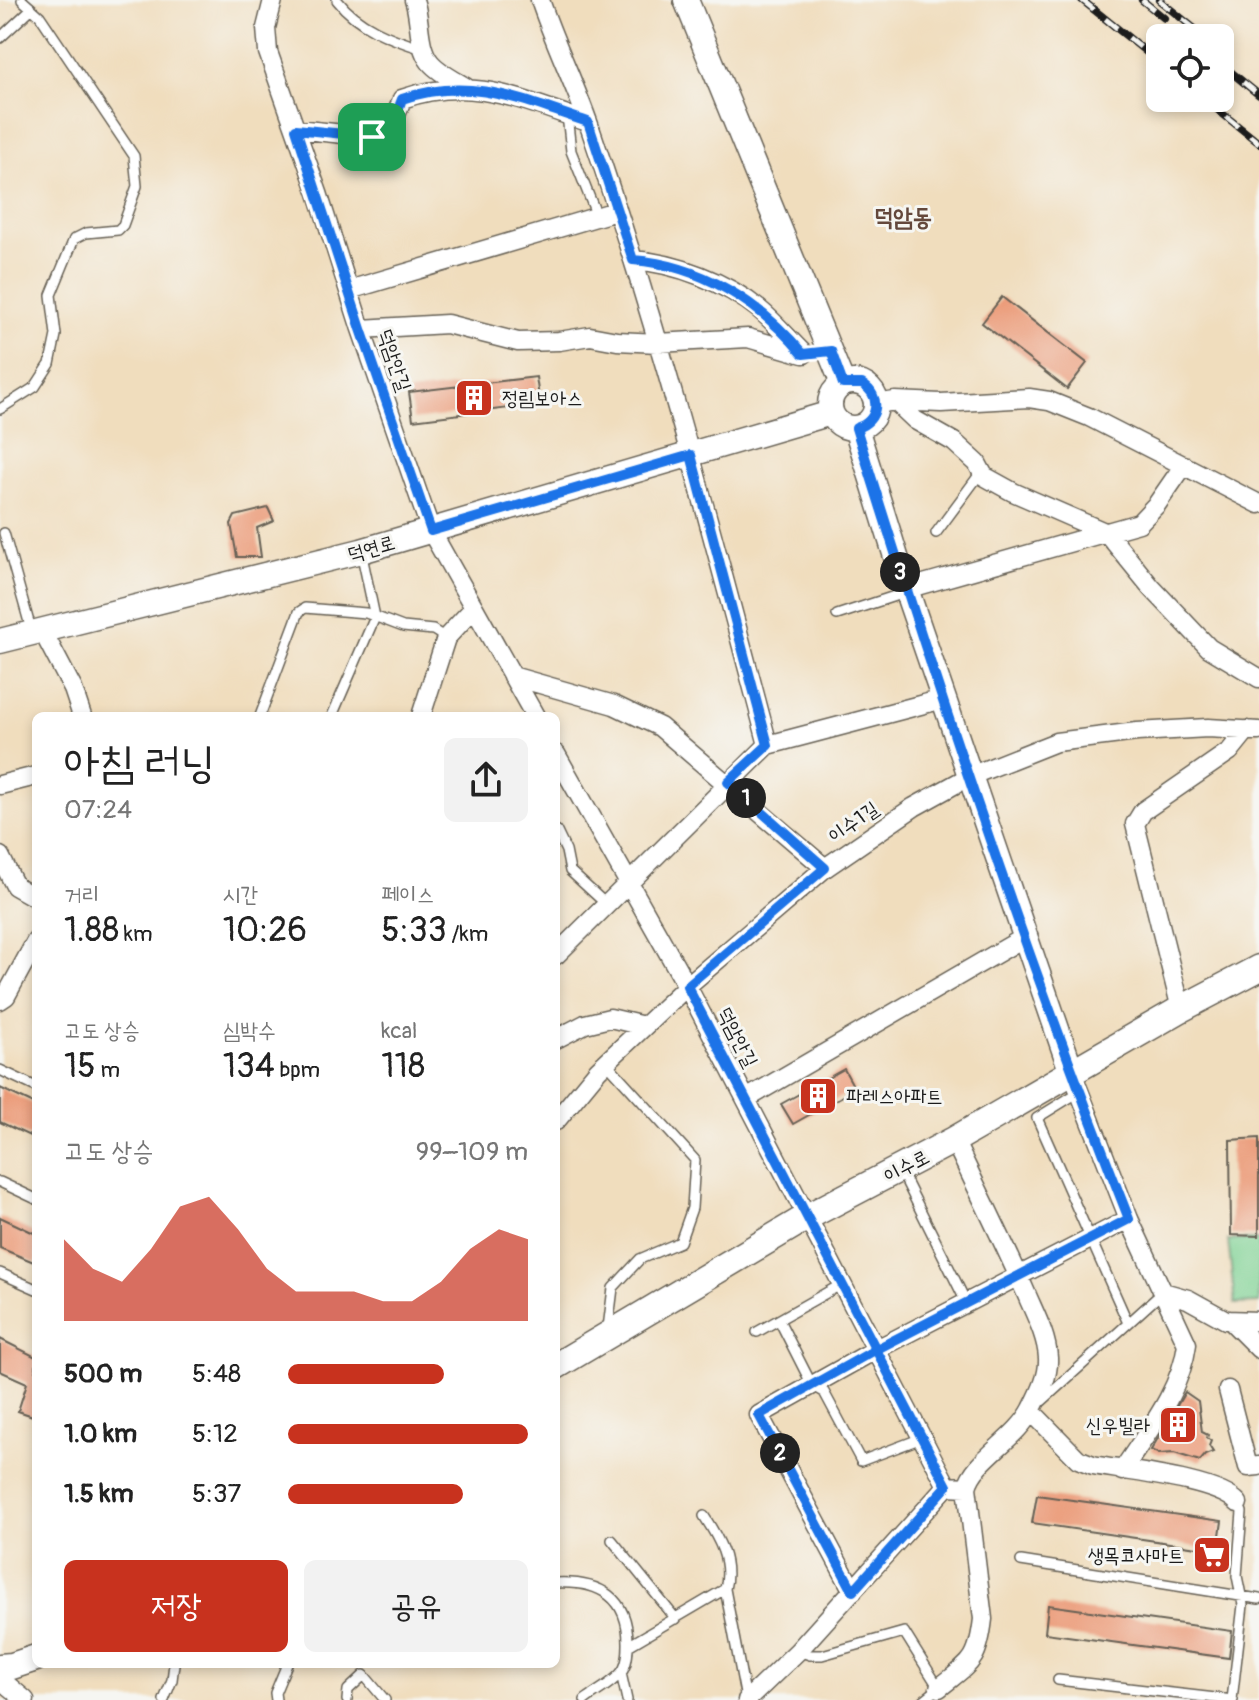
<!DOCTYPE html>
<html lang="ko">
<head>
<meta charset="utf-8">
<style>
  :root { --surface:#fff; --page:#f2f2f2; --text:#222; --muted:#767676; --accent:#c8321e }
  body { margin:0; font-family:Pangolin,"Poor Story",sans-serif; background:var(--page); color:var(--text); height:100vh; display:flex; flex-direction:column; font-size:30px; white-space:nowrap }
  * { box-sizing:border-box; margin:0 }
  p { font-size:26px; color:var(--muted) }
  .icon { flex:none; width:44px; height:44px; fill:none; stroke:currentColor; stroke-width:2; stroke-linecap:round; stroke-linejoin:round }
  .map { position:relative; flex:1; overflow:hidden }
  .details { position:absolute; left:32px; top:712px; width:528px; height:956px; display:flex; flex-direction:column; background:var(--surface); border-radius:12px; box-shadow:0 4px 12px #0003 }
  .details>* { flex:none }
  .buttons { position:absolute; left:1146px; top:24px; display:grid; gap:16px }
  .buttons a { display:grid; place-items:center; width:88px; height:88px; border-radius:12px; background:var(--surface); box-shadow:0 4px 12px #0003; font-size:40px }
  .pin { position:absolute; display:grid; place-items:center; width:68px; height:68px; color:#fff; margin:-34px; border-radius:16px; box-shadow:0 4px 12px #0006 }
  .km { position:absolute; width:40px; height:40px; margin:-20px; border-radius:50%; background:#222; color:#fff; font-size:22px; line-height:40px; text-align:center }
  .round { display:grid; place-items:center; flex:none; width:84px; height:84px; border-radius:12px; background:var(--page) }
  .headline { display:flex; align-items:center; justify-content:space-between; height:136px; padding:0 32px }
  h1 { font-size:44px; font-weight:600; line-height:60px }
  .stats { display:grid; grid-template-columns:repeat(3,1fr); gap:12px; height:136px; padding:8px 32px }
  .stats div { display:grid; align-content:center }
  .stats b { font-size:34px; font-weight:600 }
  .stats small { font-size:22px; font-weight:400 }
  .stats p { font-size:22px }
  .chart { height:224px; padding:16px 32px }
  .chart p { display:flex; justify-content:space-between }
  .chart svg { width:100%; height:144px; margin-top:8px; fill:var(--accent); opacity:.7 }
  .primary-button { display:flex; gap:16px; margin-top:auto; padding:16px 32px }
  .primary-button a { flex:1; height:92px; border-radius:12px; background:var(--accent); color:#fff; font-size:32px; font-weight:600; line-height:92px; text-align:center }
  .primary-button a+a { background:var(--page); color:var(--text) }
  ul { padding:0 32px; list-style:none; font-size:26px }
  li { display:grid; grid-template-columns:128px 96px 1fr; align-items:center; height:60px }
  li i { height:20px; border-radius:10px; background:var(--accent) }
  .map>svg:first-child { display:block }
  .green { fill:#7ed193; stroke:#4d7658; stroke-width:2 }
  .building { fill:#eb9a77 }
  .lines { fill:none; stroke-linecap:round; stroke-linejoin:round }
  .service-casing { stroke:#666054; stroke-width:12 }
  .minor-casing { stroke:#666054; stroke-width:21 }
  .tertiary-casing { stroke:#666054; stroke-width:27 }
  .secondary-casing { stroke:#666054; stroke-width:29 }
  .service { stroke:#fff; stroke-width:9 }
  .minor { stroke:#fff; stroke-width:18 }
  .tertiary { stroke:#fff; stroke-width:24 }
  .secondary { stroke:#fff; stroke-width:26 }
  .rail-casing { stroke:#1c1c1c; stroke-width:8 }
  .rail { stroke:#f6f6f2; stroke-width:5; stroke-dasharray:15; stroke-linecap:butt }
  .route-casing { stroke:#fff; stroke-width:16 }
  .route { stroke:#1a73e8; stroke-width:10 }
  .labels { text-anchor:middle; stroke-width:6; stroke-linejoin:round; paint-order:stroke }
  .street-label { font-size:20px; fill:#1c1c1c; stroke:#f6f6f2 }
  .poi-label { font-size:20px; fill:#1c1c1c; stroke:#f6f6f2; text-anchor:start }
  .quarter-label { font-size:24px; font-weight:bold; fill:#64483c; stroke:#f6f6f2 }
</style>
</head>
<body>
<div class="map">
<svg width="1259" height="1700" viewBox="0 0 1259 1700">
  <rect width="100%" height="100%" fill="#f6f6f2"/>
  <filter id="ink" filterUnits="userSpaceOnUse"><feTurbulence type="fractalNoise" baseFrequency=".0125" numOctaves="2"/><feDisplacementMap in="SourceGraphic" scale="16" xChannelSelector="R" yChannelSelector="G"/><feConvolveMatrix kernelMatrix="1 2 1 2 8 2 1 2 1" color-interpolation-filters="sRGB"/></filter>
  <filter id="wash" filterUnits="userSpaceOnUse"><feTurbulence type="fractalNoise" baseFrequency=".006" numOctaves="4" result="noise"/><feDisplacementMap in="SourceGraphic" scale="32" xChannelSelector="R" yChannelSelector="G"/><feGaussianBlur stdDeviation="1.8" result="paint"/><feColorMatrix in="noise" values="0 0 0 0 0 0 0 0 0 0 0 0 0 0 0 0 0 1.4 0 .05"/><feComposite in="paint" operator="in"/></filter>
  <g filter="url(#wash)">
    <rect width="100%" height="100%" fill="#f0ddbd"/>
    <!-- green -->
    <path class="green" d="M1228 1240H1259V1303L1235 1304Z"/>
    <g id="blocks">
      <!-- building -->
      <path class="building" d="M1002 297 1087 363 1067 389 982 323Z
        M536 377 540 404 413 420 409 392Z
        M268 508 274 521 257 528 261 557H237L231 524 235 516Z
        M844 1069 855 1089 793 1124 781 1104Z
        M0 1088 36 1105V1139L0 1122Z
        M1259 1138V1236L1231 1235 1230 1140Z
        M0 1217 36 1234V1263L0 1248Z
        M0 1339 36 1357V1417L18 1411 27 1383 0 1371Z
        M1185 1392 1198 1401 1202 1432 1208 1435 1207 1438 1211 1441 1209 1446 1213 1452 1205 1455 1200 1461 1174 1453 1159 1454 1151 1450Z
        M1037 1495 1222 1521 1218 1550 1032 1523Z
        M1048 1605 1232 1631 1229 1658 1045 1633Z"/>
    </g>
  </g>
  <g filter="url(#ink)">
    <use href="#blocks" fill-opacity="0" stroke="#666054" stroke-width="2"/>
    <g class="lines">
      <!-- service casing -->
      <g class="service-casing">
        <path id="service" d="M337 0C358 27 391 39 423 49
          M0 38 31 9
          M567 115 571 151 597 216
          M0 409 35 387 50 364 56 335 51 295 74 239 86 233 118 230 123 225 137 186 134 156 40 16 22 0
          M4 533 32 633
          M936 533 982 471
          M837 615 907 592
          M260 716 299 612 305 608 366 613 403 627 433 630 446 638
          M332 716 375 617 361 551
          M556 830 566 851 570 871 607 905
          M606 1062 695 1160 692 1208 680 1242 640 1259 613 1288 608 1328
          M0 1070 36 1087
          M1079 1092 1037 1118 1128 1323
          M900 1169 966 1302
          M0 1182 36 1199
          M0 1273 36 1289
          M779 1320 812 1385 824 1392 861 1461 922 1438
          M757 1332 842 1284
          M1042 1401 1163 1292
          M704 1516C719 1539 732 1561 725 1589
          M612 1540 676 1619
          M1021 1561 1259 1599
          M556 1583C600 1581 629 1597 628 1645 628 1655 627 1667 620 1674 611 1684 596 1692 585 1700
          M628 1646 725 1589 746 1699
          M798 1651 810 1655H822L904 1632 939 1688 924 1700
          M621 1673 627 1700
          M1058 1680 1233 1700
          M164 1700 172 1680 174 1664
          M276 1700 275 1693 287 1664
          M347 1700 348 1690 364 1675 385 1700
          M1232 1700 1243 1605 1237 1576 1242 1512 1238 1503"/>
      </g>
      <!-- minor casing -->
      <g class="minor-casing">
        <path id="minor" d="M273 0 266 28 268 52 318 193 361 329 431 531 535 716
          M414 0C421 19 417 46 430 62 439 73 456 81 467 88
          M540 0C554 42 574 82 589 125 659 328 713 537 768 745
          M296 129 372 137 384 135 394 121 402 99C472 74 523 101 588 122
          M633 260C676 263 726 282 760 310 776 323 789 340 804 354
          M349 290 616 211
          M361 329 447 324 518 342 559 341 590 336 617 341 658 343 748 338 803 354
          M895 401 941 403 1029 398 1049 401 1089 417 1259 504
          M876 404 895 401 915 420 954 442 977 463 984 476 1013 492 1107 533 1151 587 1209 648 1259 678
          M906 589 1139 523 1157 504 1184 465
          M42 630 73 689 82 716
          M512 676 614 705 660 727 825 868
          M421 716 446 638 473 609
          M556 754 687 986 947 1486 798 1651 747 1700
          M0 785 36 776
          M0 856 15 886 36 898
          M556 955 768 745 943 699
          M0 1000 6 996 36 941
          M1181 1009 1135 824 1143 811 1230 751 1247 730
          M556 1039 585 1024 610 1018 644 1026
          M1072 1073 1129 1219 1187 1344C1181 1391 1148 1431 1122 1471
          M746 1099 1025 937
          M556 1121 598 1070 687 986 825 868 914 807 970 776 1056 742 1137 732 1208 728 1259 731
          M1163 1292 1188 1299 1226 1320 1259 1321
          M1230 1320 1259 1349
          M1228 1390 1248 1467 1259 1466
          M1031 1411 1078 1459 1093 1465C1125 1471 1218 1480 1238 1503
          M947 1486 967 1487C974 1459 1016 1440 1032 1409 1040 1393 1049 1376 1048 1358 1047 1338 1037 1318 1029 1300 1006 1246 979 1193 954 1140
          M853 1591 759 1415 875 1350 1129 1219
          M0 1679 25 1700
          M939 1688C971 1662 978 1662 983 1619L967 1487"/>
      </g>
      <!-- tertiary casing -->
      <g class="tertiary-casing">
        <path id="tertiary" d="M686 0 843 384
          M830 405a23 23 0 1 1 46 0a23 23 0 1 1-46 0Z
          M856 428 906 589 1072 1073
          M0 641 361 551 831 413"/>
      </g>
      <!-- secondary casing -->
      <g class="secondary-casing">
        <path id="secondary" d="M556 1366 807 1217 954 1140 1181 1009 1259 968
          M0 1667 12 1666 36 1658"/>
      </g>
      <!-- service -->
      <use href="#service" class="service"/>
      <!-- minor -->
      <use href="#minor" class="minor"/>
      <!-- tertiary -->
      <use href="#tertiary" class="tertiary"/>
      <!-- secondary -->
      <use href="#secondary" class="secondary"/>
      <!-- rail casing -->
      <g class="rail-casing">
        <path id="rail" d="M1082 0 1160 63
          M1142 0 1164 18
          M1159 0 1206 38
          M1220 63 1259 95
          M1203 98 1259 143"/>
      </g>
      <!-- rail -->
      <use href="#rail" class="rail"/>
    </g>
  </g>
  <g class="lines" filter="url(#ink)">
    <!-- route casing -->
    <g class="route-casing">
      <path id="route" d="M372 137 296 129 361 329 431 531 691 455 768 745 728 782 825 868 687 986 947 1486 853 1591 759 1415 875 1350 1129 1219C1027 960 938 694 856 428 879 421 882 396 862 384H843L831 351 803 354C760 302 701 265 633 260L588 122C524 101 471 75 402 99L394 121 384 135 372 137"/>
    </g>
    <!-- route -->
    <use href="#route" class="route"/>
  </g>
  <!-- icons -->
  <defs>
    <g id="building-square" transform="scale(2)"><rect x="-9" y="-9" width="18" height="18" rx="4" fill="#c8321e" stroke="#f6f6f2"/><path d="M-4-6H4V6H1V3H-1V6H-4ZM-2.5-4.3h1.7v1.8h-1.7ZM.8-4.3h1.7v1.8H.8ZM-2.5-1h1.7V.8h-1.7ZM.8-1h1.7V.8H.8Z" fill="#fff"/></g>
    <g id="supermarket-square" transform="scale(2)"><rect x="-9" y="-9" width="18" height="18" rx="4" fill="#c8321e" stroke="#f6f6f2"/><path d="M-6-5.5h2.5l.6 2H6L4.5 2H-2.5L-4.4-4H-6ZM-1.5 3.2a1.3 1.3 0 1 0 .1 0ZM3 3.2a1.3 1.3 0 1 0 .1 0Z" fill="#fff"/></g>
  </defs>
  <g fill-rule="evenodd">
    <use href="#building-square" x="474" y="398"/>
    <use href="#building-square" x="818" y="1096"/>
    <use href="#building-square" x="1178" y="1425"/>
    <use href="#supermarket-square" x="1212" y="1555"/>
  </g>
  <g class="labels">
    <!-- street labels -->
    <g class="street-label">
      <text transform="translate(395 360) rotate(71)" y="7">덕암안길</text>
      <text transform="translate(371 548) rotate(-16)" y="7">덕연로</text>
      <text transform="translate(853 822) rotate(-35)" y="7">이수1길</text>
      <text transform="translate(738 1037) rotate(63)" y="7">덕암안길</text>
      <text transform="translate(906 1166) rotate(-28)" y="7">이수로</text>
    </g>
    <!-- poi labels -->
    <g class="poi-label">
      <text x="502" y="405">정림보아스</text>
      <text x="846" y="1103">파레스아파트</text>
      <text x="1150" y="1432" text-anchor="end">신우빌라</text>
      <text x="1184" y="1562" text-anchor="end">생목코사마트</text>
    </g>
    <!-- quarter labels -->
    <g class="quarter-label">
      <text x="903" y="225">덕암동</text>
    </g>
  </g>
</svg>
<div class="buttons">
<a><svg class="icon" aria-label="locate" viewBox="0 0 24 24"><circle cx="12" cy="12" r="6"/><path d="M12 2v4M12 18v4M2 12h4M18 12h4"/></svg></a>
</div>
<div class="pin" style="left:372px;top:137px;background:#1e9e55"><svg class="icon" aria-label="arrive" viewBox="0 0 24 24"><path d="M6 21V4h12l-3 4 3 4H6"/></svg></div>
<b class="km" style="left:746px;top:798px">1</b>
<b class="km" style="left:780px;top:1453px">2</b>
<b class="km" style="left:900px;top:572px">3</b>
<section class="details">
<div class="headline"><div><h1>아침 러닝</h1><p>07:24</p></div><a class="round"><svg class="icon" aria-label="share" viewBox="0 0 24 24"><path d="M12 15V3M7 8l5-5 5 5M5 13v7h14v-7"/></svg></a></div>
<div class="stats">
<div><p>거리</p><b>1.88<small> km</small></b></div>
<div><p>시간</p><b>10:26</b></div>
<div><p>페이스</p><b>5:33<small> /km</small></b></div>
</div>
<div class="stats">
<div><p>고도 상승</p><b>15<small> m</small></b></div>
<div><p>심박수</p><b>134<small> bpm</small></b></div>
<div><p>kcal</p><b>118</b></div>
</div>
<div class="chart"><p><span>고도 상승</span>99–109 m</p>
<svg viewBox="0 0 160 44" preserveAspectRatio="none"><path d="M0 44V19L10 28L20 32L30 22L40 9L50 6L60 16L70 28L80 35L90 35L100 35L110 38L120 38L130 32L140 22L150 16L160 19V44z"/></svg>
</div>
<ul>
<li><b>500 m</b>5:48<i style="width:65%"></i></li>
<li><b>1.0 km</b>5:12<i style="width:100%"></i></li>
<li><b>1.5 km</b>5:37<i style="width:73%"></i></li>
</ul>
<div class="primary-button"><a>저장</a><a>공유</a></div>
</section>
</div>
</body>
</html>
